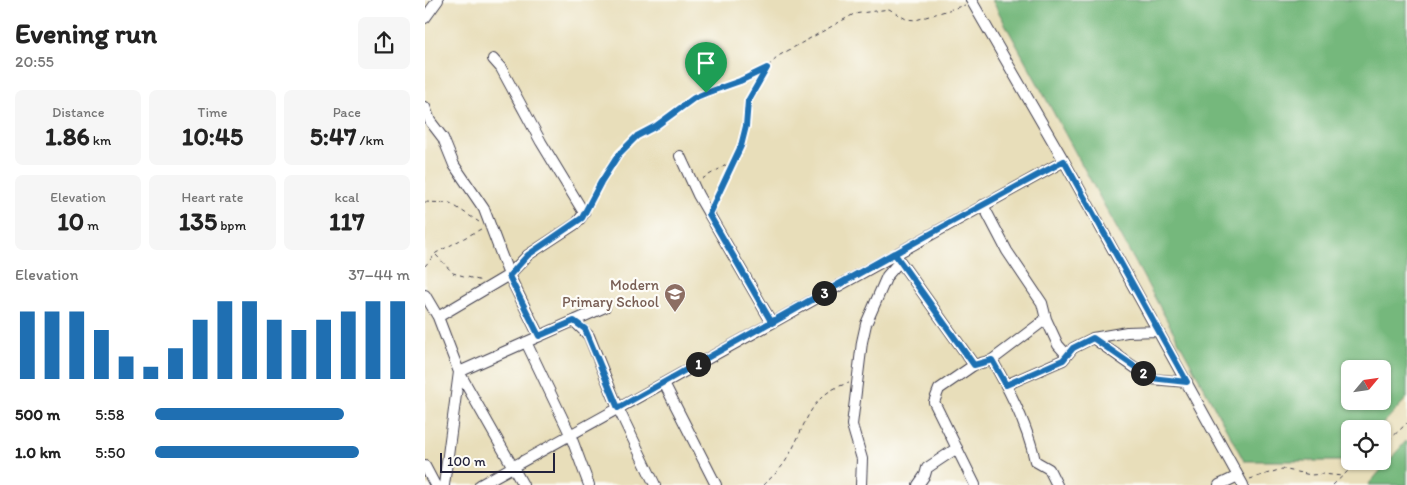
<!DOCTYPE html>
<html lang="en">
<head>
<meta charset="utf-8">
<style>
  :root { --surface:#fff; --page:#f6f6f6; --text:#222; --muted:#767676; --accent:#1f6fb2 }
  body { margin:0; font-family:Itim,sans-serif; background:var(--page); color:var(--text); height:100vh; display:flex; flex-direction:column; font-size:19px; white-space:nowrap }
  * { box-sizing:border-box; margin:0 }
  p { font-size:16px; color:var(--muted) }
  .icon { flex:none; width:28px; height:28px; fill:none; stroke:currentColor; stroke-width:2; stroke-linecap:round; stroke-linejoin:round }
  .map { position:relative; flex:1; overflow:hidden }
  .sheet { display:flex; flex-direction:column; background:var(--surface); width:425px }
  .sheet>* { flex:none }
  .needle { width:32px; rotate:61deg }
  .buttons { position:absolute; left:916px; top:360px; display:grid; gap:10px }
  .buttons a { display:grid; place-items:center; width:50px; height:50px; border-radius:8px; background:var(--surface); box-shadow:0 1px 4px #0004; font-size:25px }
  .scale { position:absolute; left:15px; bottom:12px; width:115px; box-sizing:border-box; padding-left:5px; border:2px solid #22223b; border-top:0; font-size:14px; line-height:18px; white-space:nowrap; color:#22223b; -webkit-text-stroke:4px #fdfcf7; paint-order:stroke }
  .pin { position:absolute; display:grid; place-items:center; width:42px; height:42px; color:#fff; margin:-51px -21px; border-radius:50% 50% 50% 0; rotate:-45deg; box-shadow:0 0 5px #0007 }
  .pin .icon { rotate:45deg }
  .km { position:absolute; width:25px; height:25px; margin:-12px; border-radius:50%; background:#222; color:#fff; font-size:14px; line-height:25px; text-align:center }
  .round { display:grid; place-items:center; flex:none; width:52px; height:52px; border-radius:8px; background:var(--page) }
  .overview { display:flex; align-items:center; justify-content:space-between; height:85px; padding:0 15px }
  h1 { font-size:28px; font-weight:700; line-height:38px }
  .metrics { display:grid; grid-template-columns:repeat(3,1fr); gap:8px; height:85px; padding:5px 15px }
  .metrics div { display:grid; align-content:center; border-radius:8px; background:var(--page); text-align:center }
  .metrics b { font-size:25px; font-weight:700 }
  .metrics small { font-size:14px; font-weight:400 }
  .metrics p { font-size:14px }
  .chart { height:140px; padding:10px 15px }
  .chart p { display:flex; justify-content:space-between }
  .chart svg { width:100%; height:90px; margin-top:5px; stroke:var(--accent); stroke-width:6 }
  ul { padding:0 15px; list-style:none; font-size:16px }
  li { display:grid; grid-template-columns:80px 60px 1fr; align-items:center; height:38px }
  li i { height:12px; border-radius:6px; background:var(--accent) }
  main { display:flex; flex:1; min-height:0 }
  .map>svg:first-child { display:block }
  .forest { fill:#74b87b; stroke:#4b6d5b; fill-rule:evenodd }
  .lines { fill:none; stroke-linecap:round; stroke-linejoin:round }
  .minor-casing { stroke:#403e4e; stroke-width:12 }
  .path { stroke:#403e4e; stroke-width:1; stroke-dasharray:4 4; stroke-linecap:butt }
  .minor { stroke:#fff; stroke-width:10 }
  .route-casing { stroke:#fff; stroke-width:10 }
  .route { stroke:#1f6fb2; stroke-width:6 }
  .labels { text-anchor:middle; stroke-width:4.5; stroke-linejoin:round; paint-order:stroke }
  .education-label { font-size:15px; fill:#785e54; stroke:#fdfcf7; text-anchor:end }
</style>
</head>
<body>
<main>
<section class="sheet">
<div class="overview"><div><h1>Evening run</h1><p>20:55</p></div><a class="round"><svg class="icon" aria-label="share" viewBox="0 0 24 24"><path d="M12 15V3M7 8l5-5 5 5M5 13v7h14v-7"/></svg></a></div>
<div class="metrics">
<div><p>Distance</p><b>1.86<small> km</small></b></div>
<div><p>Time</p><b>10:45</b></div>
<div><p>Pace</p><b>5:47<small> /km</small></b></div>
</div>
<div class="metrics">
<div><p>Elevation</p><b>10<small> m</small></b></div>
<div><p>Heart rate</p><b>135<small> bpm</small></b></div>
<div><p>kcal</p><b>117</b></div>
</div>
<div class="chart"><p><span>Elevation</span>37–44 m</p>
<svg viewBox="0 0 160 44" preserveAspectRatio="none"><path d="M5 44V11M15 44V11M25 44V11M35 44V20M45 44V33M55 44V38M65 44V29M75 44V15M85 44V6M95 44V6M105 44V15M115 44V20M125 44V15M135 44V11M145 44V6M155 44V6"/></svg>
</div>
<ul>
<li><b>500 m</b>5:58<i style="width:74%"></i></li>
<li><b>1.0 km</b>5:50<i style="width:80%"></i></li>
</ul>
</section>
<div class="map">
<svg width="982" height="485" viewBox="0 0 982 485">
  <rect width="100%" height="100%" fill="#fdfcf7"/>
  <filter id="ink" filterUnits="userSpaceOnUse"><feTurbulence type="fractalNoise" baseFrequency=".02" numOctaves="2"/><feDisplacementMap in="SourceGraphic" scale="10" xChannelSelector="R" yChannelSelector="G"/><feConvolveMatrix kernelMatrix="1 2 1 2 8 2 1 2 1" color-interpolation-filters="sRGB"/></filter>
  <filter id="wash" filterUnits="userSpaceOnUse"><feTurbulence type="fractalNoise" baseFrequency=".0096" numOctaves="4" result="noise"/><feDisplacementMap in="SourceGraphic" scale="20" xChannelSelector="R" yChannelSelector="G"/><feGaussianBlur stdDeviation="1.12" result="paint"/><feColorMatrix in="noise" values="0 0 0 0 0 0 0 0 0 0 0 0 0 0 0 0 0 1.4 0 .05"/><feComposite in="paint" operator="in"/></filter>
  <g filter="url(#wash)">
    <rect width="100%" height="100%" fill="#e8deba"/>
    <!-- forest -->
    <path class="forest" d="M567 0H982V398L953 429H925L923 461H819ZM925 369H958V401H925Z
      M982 440V485H943Z"/>
  </g>
  <g filter="url(#ink)">
    <g class="lines">
      <!-- minor casing -->
      <g class="minor-casing">
        <path id="minor" d="M546 0 639 161 818 485
          M0 18 13 0
          M0 107 5 121 18 138 29 165 59 209 84 275 114 336
          M255 156 273 195 347 323
          M558 205 582 251 617 303 621 319 633 345 641 354
          M472 257 549 365 567 360 621 319
          M0 295 13 317 34 372 19 485
          M13 317 84 275 103 255 152 223 159 213 116 142 76 68 68 59
          M149 321 164 336 193 408 230 485
          M668 338 726 379 762 382
          M101 342 145 434 164 485
          M567 360C585 391 603 426 610 461L624 469 632 485
          M549 365 514 389 509 402 550 485
          M239 383 291 485
          M581 385 638 360 648 348 668 338 702 332 733 331
          M0 466 10 485
          M55 485 639 161
          M98 485 34 372 180 307
          M436 485 437 459 427 425 437 342 441 324 462 276 475 261
          M493 485 500 475 502 468 532 448
          M794 485 813 476"/>
      </g>
      <!-- path -->
      <path class="path" d="M277 179 308 161
        M0 202 25 203 54 222
        M165 203 194 155 205 143 269 98 290 88 303 86 336 73 355 55 429 14 464 9 481 19 491 20 540 5
        M289 204 320 134 323 101 341 69
        M11 255 28 273 57 281
        M0 266 11 253 56 229
        M958 446 982 423
        M825 479 857 469 886 475 898 474 917 476
        M338 485C346 478 354 471 360 462 381 430 381 394 424 383
        M908 485 923 471 940 461"/>
      <!-- minor -->
      <use href="#minor" class="minor"/>
    </g>
  </g>
  <g class="lines" filter="url(#ink)">
    <!-- route casing -->
    <g class="route-casing">
      <path id="route" d="M281 93 269 98 231 126 212 136 194 154 176 182 157 218 103 255 84 276 114 336 149 321 160 329 193 408 469 253 549 365 567 360 581 385 638 360 648 348 668 338 726 378 762 382 639 161C541 214 444 267 347 323L284 214 316 146 321 126 323 101 342 68 315 81 281 93"/>
    </g>
    <!-- route -->
    <use href="#route" class="route"/>
  </g>
  <!-- icons -->
  <defs>
    <g id="school-pin" transform="scale(1.125)"><path d="M0 17L-7.5 6A9.5 9.5 0 1 1 7.5 6Z" fill="#8d6e63" stroke="#fdfcf7"/><path d="M0-5L7-2L0 1L-7-2ZM-4 1L0 2.5L4 1V4Q0 6-4 4Z" fill="#fff"/></g>
  </defs>
  <g fill-rule="evenodd">
    <use href="#school-pin" x="250" y="294"/>
  </g>
  <g class="labels">
    <!-- education labels -->
    <g class="education-label">
      <text x="234" y="290">Modern<tspan x="234" dy="17">Primary School</tspan></text>
    </g>
  </g>
</svg>
<div class="buttons">
<a><svg class="needle" viewBox="-14 -14 28 28"><path d="M0-13l5 13h-10z" fill="#e53935"/><path d="M0 13l5-13h-10z" fill="#767676"/></svg></a>
<a><svg class="icon" aria-label="locate" viewBox="0 0 24 24"><circle cx="12" cy="12" r="6"/><path d="M12 2v4M12 18v4M2 12h4M18 12h4"/></svg></a>
</div>
<div class="scale">100 m</div>
<div class="pin" style="left:281px;top:93px;background:#1e9e55"><svg class="icon" aria-label="arrive" viewBox="0 0 24 24"><path d="M6 21V4h12l-3 4 3 4H6"/></svg></div>
<b class="km" style="left:273px;top:364px">1</b>
<b class="km" style="left:718px;top:373px">2</b>
<b class="km" style="left:399px;top:293px">3</b>
</div>
</main>
</body>
</html>
